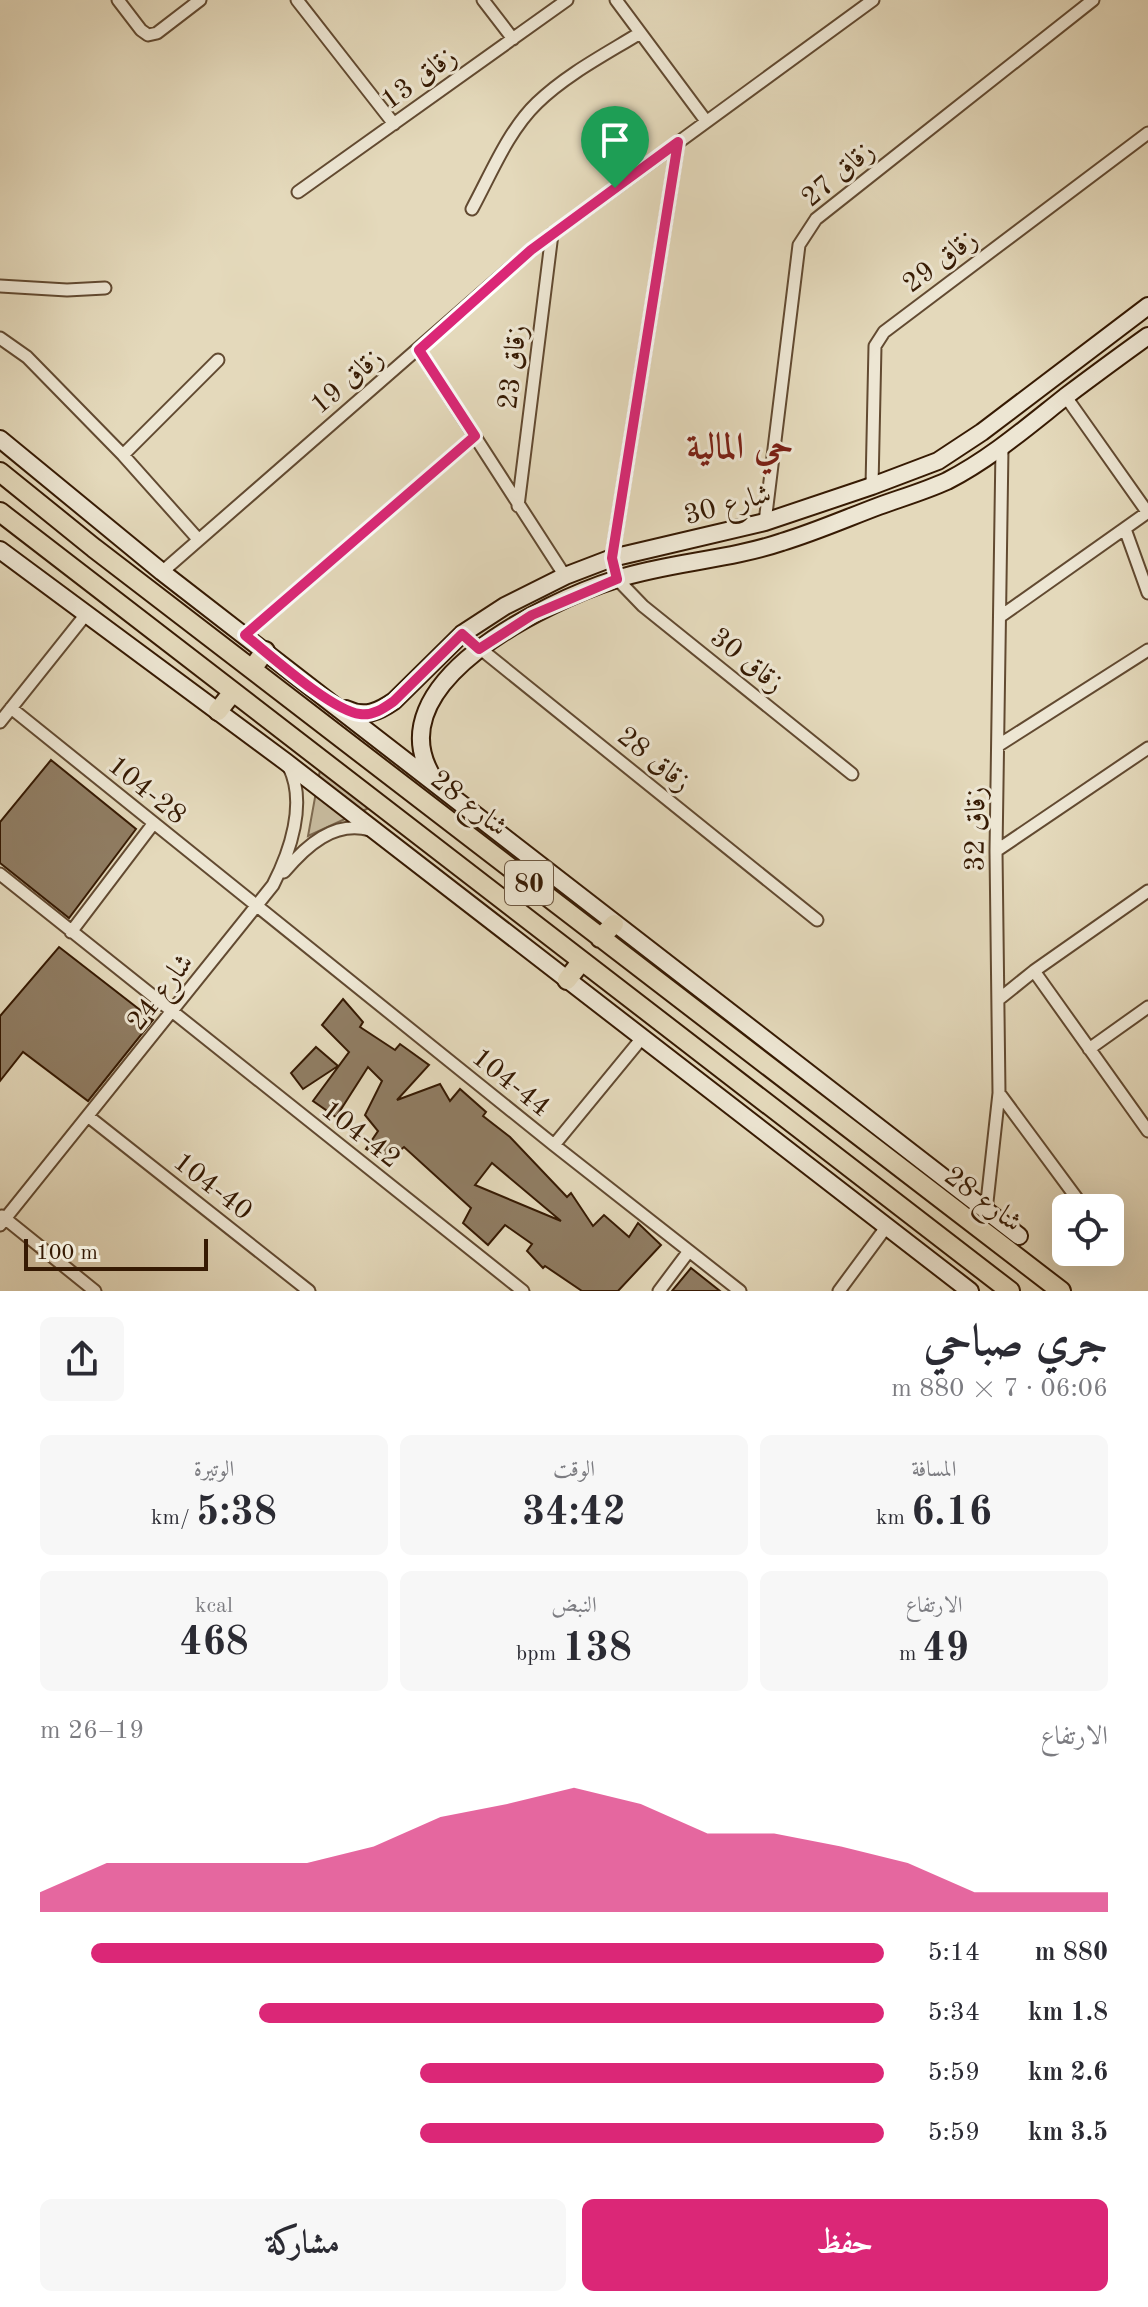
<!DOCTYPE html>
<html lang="ar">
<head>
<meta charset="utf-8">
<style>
  :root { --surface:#fff; --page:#f7f7f7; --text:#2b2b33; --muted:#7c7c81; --accent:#db2777 }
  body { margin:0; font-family:"Old Standard TT",Amiri,serif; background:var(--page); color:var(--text); direction:rtl; height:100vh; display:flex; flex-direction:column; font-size:30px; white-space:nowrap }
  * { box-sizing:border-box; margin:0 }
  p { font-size:26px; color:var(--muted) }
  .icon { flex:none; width:44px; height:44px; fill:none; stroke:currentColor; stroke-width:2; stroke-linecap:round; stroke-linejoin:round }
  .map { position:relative; height:1291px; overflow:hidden; direction:ltr }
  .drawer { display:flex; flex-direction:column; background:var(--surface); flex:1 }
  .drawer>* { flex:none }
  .tools { position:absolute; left:1052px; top:1194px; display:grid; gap:16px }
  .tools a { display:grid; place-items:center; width:72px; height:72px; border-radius:12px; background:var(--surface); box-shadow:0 8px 32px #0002; font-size:40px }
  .scale { position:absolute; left:24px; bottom:20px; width:184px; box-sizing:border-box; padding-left:8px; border:4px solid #361a03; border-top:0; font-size:22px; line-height:28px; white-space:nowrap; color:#361a03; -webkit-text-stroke:6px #ede6d3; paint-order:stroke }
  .pin { position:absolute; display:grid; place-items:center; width:68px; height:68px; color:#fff; margin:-82px -34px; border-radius:50% 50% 50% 0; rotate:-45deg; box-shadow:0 0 8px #0007 }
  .pin .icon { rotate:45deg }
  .round { display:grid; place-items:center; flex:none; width:84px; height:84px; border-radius:12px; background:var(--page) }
  .head { display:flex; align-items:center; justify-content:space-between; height:136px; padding:0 40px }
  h1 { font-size:44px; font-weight:700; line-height:60px }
  .metrics { display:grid; grid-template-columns:repeat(3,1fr); gap:12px; height:136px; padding:8px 40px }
  .metrics div { display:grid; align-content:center; border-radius:12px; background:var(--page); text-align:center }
  .metrics b { font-size:40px; font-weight:700 }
  .metrics small { font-size:22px; font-weight:400 }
  .metrics p { font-size:22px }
  .chart { height:224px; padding:16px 40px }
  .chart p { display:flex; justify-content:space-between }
  .chart svg { width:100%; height:144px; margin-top:8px; fill:var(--accent); opacity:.7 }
  .button { display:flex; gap:16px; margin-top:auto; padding:16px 40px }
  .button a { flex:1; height:92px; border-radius:12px; background:var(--accent); color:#fff; font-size:32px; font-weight:700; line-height:92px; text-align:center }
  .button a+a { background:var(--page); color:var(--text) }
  ul { padding:0 40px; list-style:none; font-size:26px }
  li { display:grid; grid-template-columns:128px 96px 1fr; align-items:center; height:60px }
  li i { height:20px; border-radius:10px; background:var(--accent) }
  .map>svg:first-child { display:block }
  .green { fill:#c6b99c; stroke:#7e6a50; stroke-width:2 }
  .building { fill:#907d63; stroke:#361a03; stroke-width:2; fill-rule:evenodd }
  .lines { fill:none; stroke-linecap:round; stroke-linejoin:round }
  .minor-casing { stroke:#624a31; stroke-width:15 }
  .secondary-casing { stroke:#361a03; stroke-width:20 }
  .trunk-casing { stroke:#361a03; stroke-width:22 }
  .minor { stroke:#ede6d3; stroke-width:11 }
  .secondary { stroke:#ede6d3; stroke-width:16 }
  .trunk { stroke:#e4d9bb; stroke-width:18 }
  .route-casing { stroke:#fff; stroke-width:16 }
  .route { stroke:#db2777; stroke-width:10 }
  .labels { text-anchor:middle; stroke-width:6; stroke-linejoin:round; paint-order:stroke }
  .shield { fill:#ede6d3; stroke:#6d5741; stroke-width:2 }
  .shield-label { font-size:26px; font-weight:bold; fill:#361a03 }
  .street-label { font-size:28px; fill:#361a03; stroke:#ede6d3 }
  .district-label { font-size:36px; font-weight:bold; fill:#7a1f14; stroke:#ede6d3 }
</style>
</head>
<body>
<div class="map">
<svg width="1148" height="1291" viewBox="0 0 1148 1291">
  <rect width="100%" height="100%" fill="#e4d9bb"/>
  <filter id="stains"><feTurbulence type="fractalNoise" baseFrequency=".0025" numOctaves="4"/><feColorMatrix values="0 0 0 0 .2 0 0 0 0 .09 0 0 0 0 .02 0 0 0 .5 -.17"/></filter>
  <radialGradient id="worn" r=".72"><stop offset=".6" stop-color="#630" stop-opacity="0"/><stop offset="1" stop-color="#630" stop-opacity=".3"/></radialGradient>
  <!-- green -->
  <path class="green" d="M320 770 369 808 308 836Z"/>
  <!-- building -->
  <path class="building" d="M51 760 136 829 69 918 0 863V822Z
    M59 947 153 1020 88 1101 23 1052 0 1081V1016Z
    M343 999 363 1022 360 1027 395 1050 400 1044 429 1065 397 1100 440 1084 450 1101 460 1089 486 1112 483 1116 510 1137 567 1197 571 1193 593 1226 604 1215 629 1237 638 1223 661 1245 618 1291H582L545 1266 543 1268 527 1251 532 1244 505 1225 488 1245 463 1223 471 1208 404 1147 387 1161 366 1149 378 1131 365 1115 382 1081 368 1067 336 1117 313 1101 349 1052 322 1025ZM492 1163 561 1221 475 1185Z
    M316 1047 338 1066 303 1089 291 1073Z
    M691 1268 720 1291H672Z"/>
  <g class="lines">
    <!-- minor casing -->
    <g class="minor-casing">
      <path id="minor" d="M118 0 141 30 148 35 157 33 200 0
        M297 0 394 124
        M483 0 513 39
        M616 0 706 121
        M678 142 612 558 617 579 643 606 852 774
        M298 192 567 0
        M472 209C491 174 508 131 537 103 567 74 606 54 640 33
        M0 286 67 290 105 288
        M0 338 27 357 123 455 198 539
        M419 350 565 576
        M1066 397 1148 513
        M123 455 218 360
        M872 486 875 346 884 332 1148 133
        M518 506 552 234
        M765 522 799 245 816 219 1093 0
        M1125 529 1148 593
        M162 572 531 250 873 0
        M1001 616 1148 512
        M462 634 817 920
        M245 635 475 436
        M11 708 554 1145 740 1291
        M0 722 87 613
        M999 745 1148 650
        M996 851 1148 748
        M284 872C306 846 334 820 370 830
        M0 874 523 1291
        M71 932 153 824
        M1034 971 1148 1131
        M998 1000 1034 971 1148 891
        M1089 1049 1148 1007
        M999 1093 1084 1208
        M89 1117 309 1291
        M554 1145 642 1038
        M986 1211 999 1093 996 851 1002 448
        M2 1216 95 1291
        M0 1225 273 885C290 852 307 803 289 767
        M659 1291 689 1251
        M839 1291 887 1226"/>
    </g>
    <!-- secondary casing -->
    <g class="secondary-casing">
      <path id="secondary" d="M0 439 162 572 1019 1236
        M0 550 286 762 970 1291
        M346 709C365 718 378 712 394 701L462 634 505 606 565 576 612 558 765 522 872 486 938 461 982 432 1148 306
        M434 779C372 684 547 601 617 579 670 562 729 560 782 542 815 532 847 518 879 506 901 498 925 491 947 481 990 459 1027 427 1065 397 1093 376 1120 356 1148 336"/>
    </g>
    <!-- trunk casing -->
    <g class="trunk-casing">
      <path id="trunk" d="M0 472 94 548 1061 1291
        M0 512 1010 1291
        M252 669 265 651
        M218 711 232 693
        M600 938 614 924
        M567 980 581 962"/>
    </g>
    <!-- minor -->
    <use href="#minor" class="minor"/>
    <!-- secondary -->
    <use href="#secondary" class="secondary"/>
    <!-- trunk -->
    <use href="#trunk" class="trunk"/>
  </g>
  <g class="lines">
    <!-- route casing -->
    <g class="route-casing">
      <path id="route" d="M678 142 612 558 617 579 532 615 479 649 462 634 394 701C384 708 373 716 360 714 332 711 269 654 245 635L475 436 419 350 531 250Z"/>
    </g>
    <!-- route -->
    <use href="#route" class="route"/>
  </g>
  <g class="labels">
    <!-- shield labels -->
    <rect class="shield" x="505" y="861" width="48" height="44" rx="6"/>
    <g class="shield-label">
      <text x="529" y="892">80</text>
    </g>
    <!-- street labels -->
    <g class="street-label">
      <text transform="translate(418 77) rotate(-36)" y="10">زقاق 13</text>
      <text transform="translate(837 173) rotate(-40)" y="10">زقاق 27</text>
      <text transform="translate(939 260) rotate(-37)" y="10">زقاق 29</text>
      <text transform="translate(511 367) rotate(-83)" y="10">زقاق 23</text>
      <text transform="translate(346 380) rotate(-40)" y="10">زقاق 19</text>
      <text transform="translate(727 503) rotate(-15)" y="10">شارع 30</text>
      <text transform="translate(748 659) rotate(39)" y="10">زقاق 30</text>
      <text transform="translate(655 758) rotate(39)" y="10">زقاق 28</text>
      <text transform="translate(148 789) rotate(39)" y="10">104-28</text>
      <text transform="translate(470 802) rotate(38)" y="10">شارع 28</text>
      <text transform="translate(974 829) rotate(-89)" y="10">زقاق 32</text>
      <text transform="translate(159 991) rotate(-52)" y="10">شارع 24</text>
      <text transform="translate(512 1081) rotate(39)" y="10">104-44</text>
      <text transform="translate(362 1133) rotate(38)" y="10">104-42</text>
      <text transform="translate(214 1185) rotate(38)" y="10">104-40</text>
      <text transform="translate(984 1198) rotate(37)" y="10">شارع 28</text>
    </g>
    <!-- district labels -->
    <g class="district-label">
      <text x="740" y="458">حي المالية</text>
    </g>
  </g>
  <rect width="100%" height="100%" filter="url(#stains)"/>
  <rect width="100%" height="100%" fill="url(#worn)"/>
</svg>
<div class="tools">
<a><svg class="icon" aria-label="locate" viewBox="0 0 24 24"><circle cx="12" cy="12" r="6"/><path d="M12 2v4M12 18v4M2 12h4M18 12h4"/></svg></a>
</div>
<div class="scale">100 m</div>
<div class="pin" style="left:615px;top:188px;background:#1e9e55"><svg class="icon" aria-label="arrive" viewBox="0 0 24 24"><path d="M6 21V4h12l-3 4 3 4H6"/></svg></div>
</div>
<section class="drawer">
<div class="head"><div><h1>جري صباحي</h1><p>06:06 · 7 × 880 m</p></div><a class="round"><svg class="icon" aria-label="share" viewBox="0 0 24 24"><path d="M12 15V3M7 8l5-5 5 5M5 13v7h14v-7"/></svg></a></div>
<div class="metrics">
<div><p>المسافة</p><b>6.16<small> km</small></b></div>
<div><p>الوقت</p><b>34:42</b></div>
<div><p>الوتيرة</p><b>5:38<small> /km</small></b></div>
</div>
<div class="metrics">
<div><p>الارتفاع</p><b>49<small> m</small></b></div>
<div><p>النبض</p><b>138<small> bpm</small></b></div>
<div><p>kcal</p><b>468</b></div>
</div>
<div class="chart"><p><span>الارتفاع</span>19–26 m</p>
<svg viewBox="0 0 160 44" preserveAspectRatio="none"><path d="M0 44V38L10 29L20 29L30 29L40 29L50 24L60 15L70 11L80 6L90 11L100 20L110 20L120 24L130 29L140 38L150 38L160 38V44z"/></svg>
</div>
<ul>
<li><b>880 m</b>5:14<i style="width:94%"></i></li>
<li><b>1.8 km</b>5:34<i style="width:74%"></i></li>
<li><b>2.6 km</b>5:59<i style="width:55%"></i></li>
<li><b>3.5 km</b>5:59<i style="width:55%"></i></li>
</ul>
<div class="button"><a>حفظ</a><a>مشاركة</a></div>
</section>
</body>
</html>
